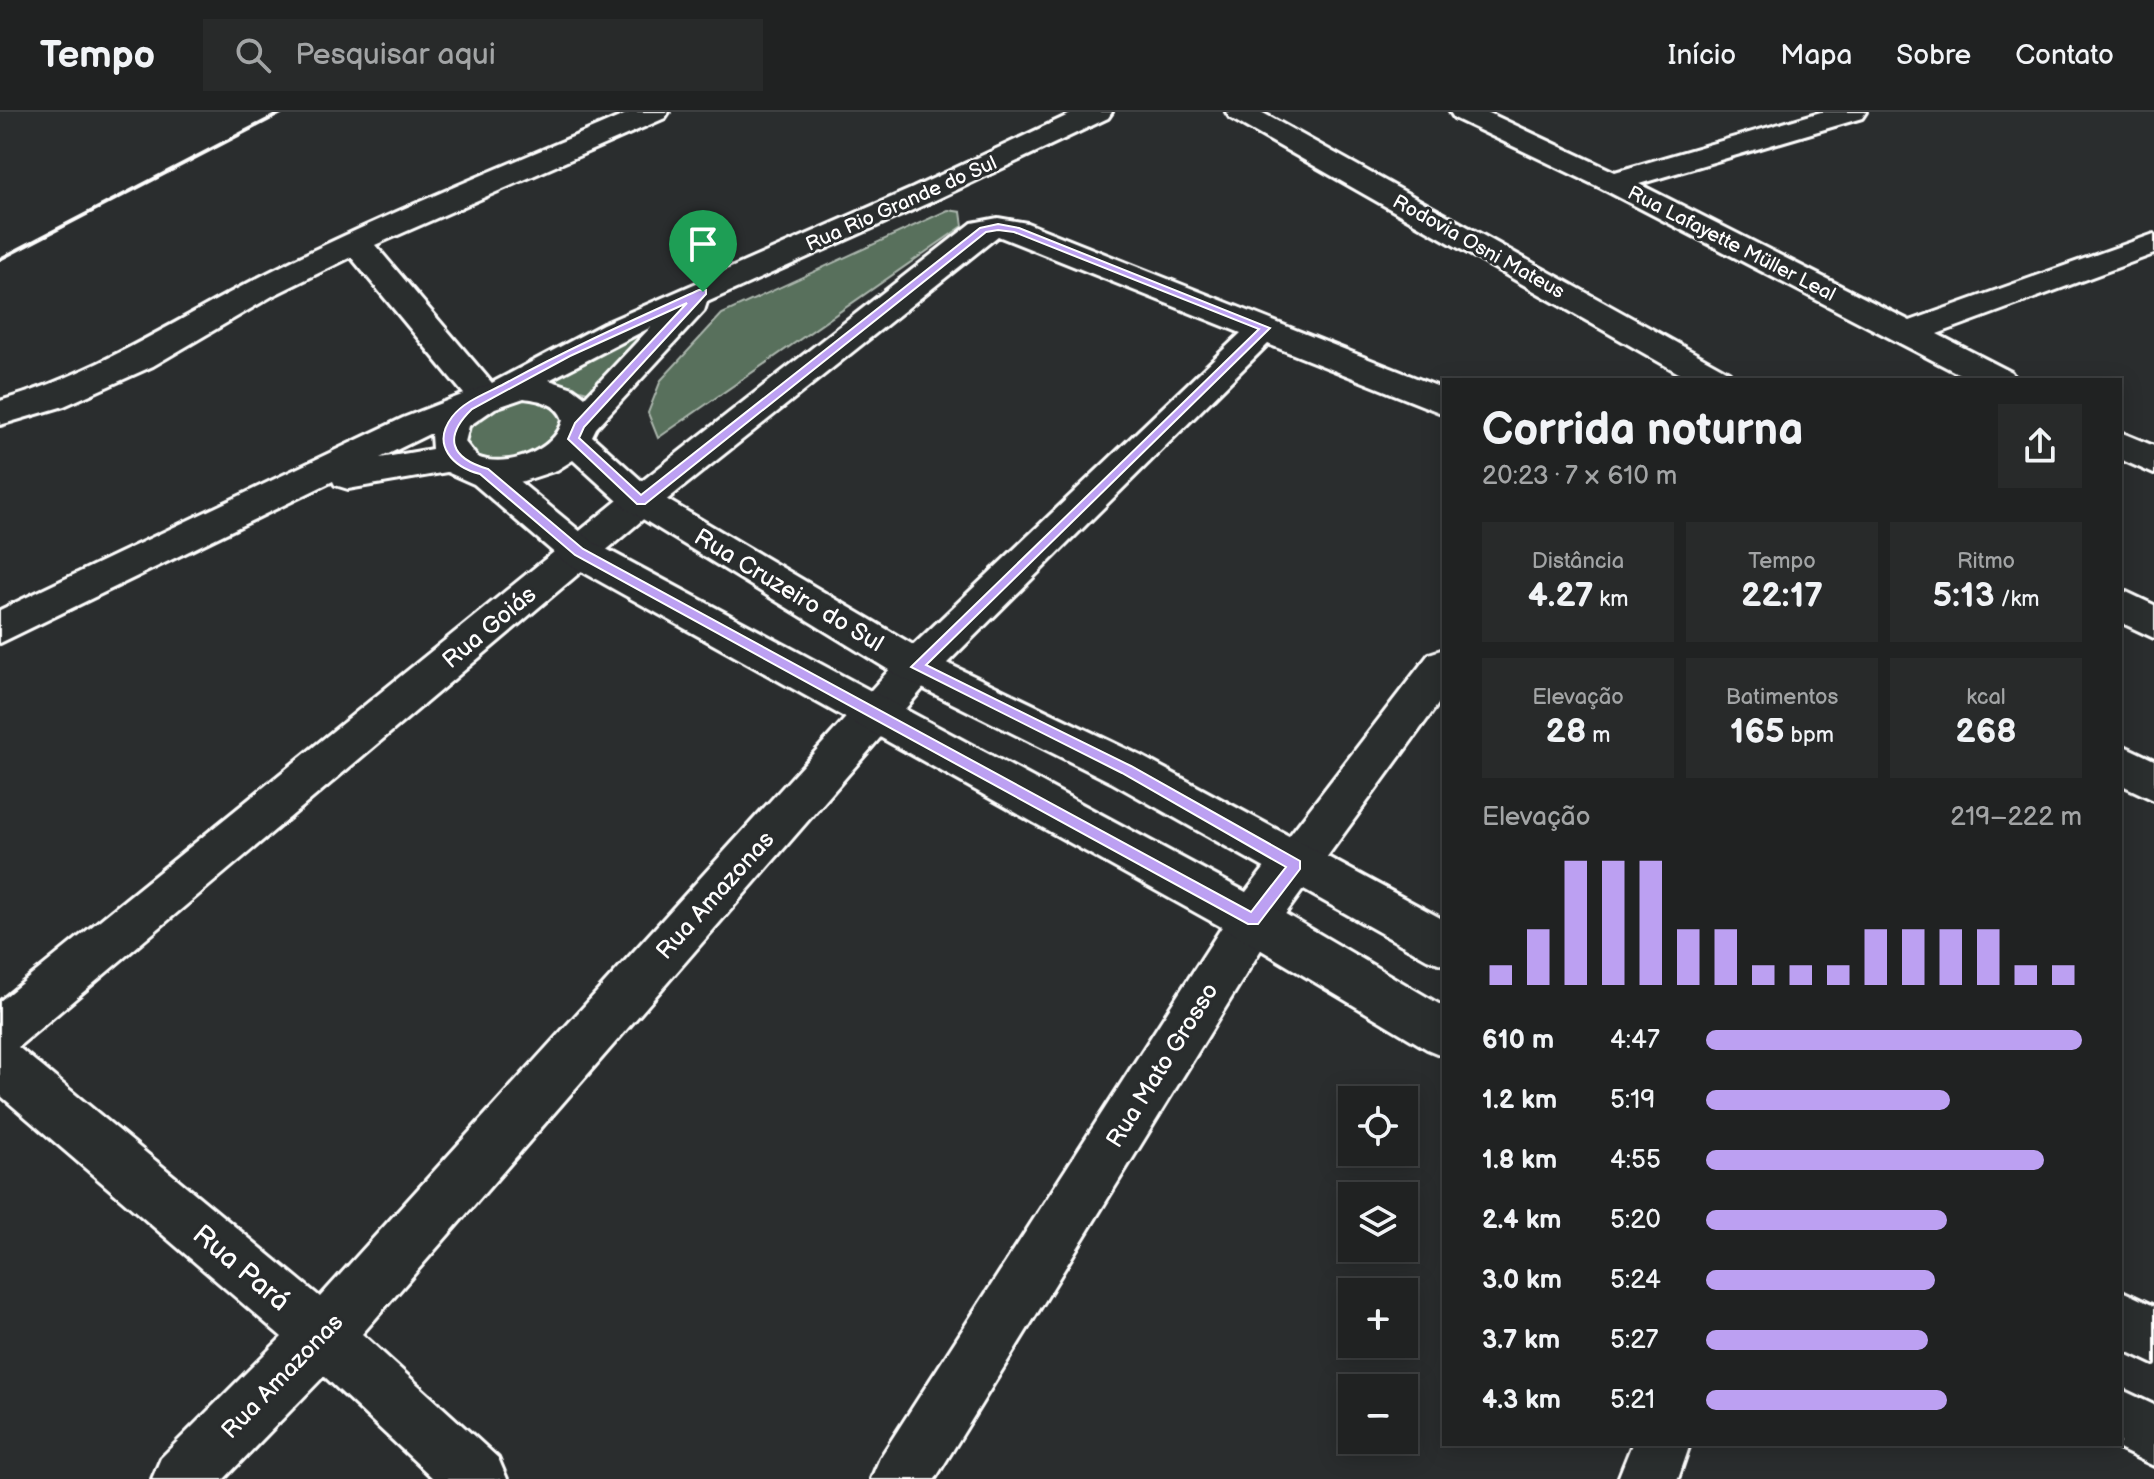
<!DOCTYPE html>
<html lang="pt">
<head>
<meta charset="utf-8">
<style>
  :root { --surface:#202222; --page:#282a2a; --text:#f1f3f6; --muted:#a2a4a5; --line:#3d3f40; --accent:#bca0f2 }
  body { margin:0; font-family:"Balsamiq Sans",sans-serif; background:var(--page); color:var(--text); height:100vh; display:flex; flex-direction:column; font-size:30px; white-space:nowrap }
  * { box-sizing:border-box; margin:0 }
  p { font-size:26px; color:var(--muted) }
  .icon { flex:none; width:44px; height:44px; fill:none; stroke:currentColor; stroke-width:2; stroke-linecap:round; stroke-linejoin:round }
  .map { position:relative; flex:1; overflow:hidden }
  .sheet { position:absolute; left:1442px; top:266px; width:680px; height:1068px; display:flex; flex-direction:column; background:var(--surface); border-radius:0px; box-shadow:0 4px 20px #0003,0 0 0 2px var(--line) }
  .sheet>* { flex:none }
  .fabs { position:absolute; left:1338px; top:974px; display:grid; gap:16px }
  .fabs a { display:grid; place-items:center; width:80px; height:80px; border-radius:0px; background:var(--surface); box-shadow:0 4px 20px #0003,0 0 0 2px var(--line); font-size:40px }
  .pin { position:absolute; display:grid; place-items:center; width:68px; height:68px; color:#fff; margin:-82px -34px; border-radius:50% 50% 50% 0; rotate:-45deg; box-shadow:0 0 8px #0007 }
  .pin .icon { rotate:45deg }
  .round { display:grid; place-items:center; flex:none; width:84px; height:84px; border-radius:0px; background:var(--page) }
  .head { display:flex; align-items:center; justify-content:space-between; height:136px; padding:0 40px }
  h1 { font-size:44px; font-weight:700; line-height:60px }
  .figures { display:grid; grid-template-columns:repeat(3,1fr); gap:12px; height:136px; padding:8px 40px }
  .figures div { display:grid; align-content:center; border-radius:0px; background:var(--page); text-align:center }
  .figures b { font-size:34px; font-weight:700 }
  .figures small { font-size:22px; font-weight:400 }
  .figures p { font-size:22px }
  .chart { height:224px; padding:16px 40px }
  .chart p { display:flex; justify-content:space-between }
  .chart svg { width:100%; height:144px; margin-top:8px; stroke:var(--accent); stroke-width:6 }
  ul { padding:0 40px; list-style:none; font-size:26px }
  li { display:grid; grid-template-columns:128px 96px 1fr; align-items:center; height:60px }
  li i { height:20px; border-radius:10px; background:var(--accent) }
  header { display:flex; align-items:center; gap:48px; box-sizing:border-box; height:112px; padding:0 40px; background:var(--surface); border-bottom:2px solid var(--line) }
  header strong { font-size:38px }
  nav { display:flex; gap:44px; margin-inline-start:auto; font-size:28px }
  .search { width:560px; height:72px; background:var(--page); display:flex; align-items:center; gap:20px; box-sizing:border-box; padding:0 28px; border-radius:0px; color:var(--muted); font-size:30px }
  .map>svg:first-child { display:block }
  .green { fill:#586f5c; stroke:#acb7ae; stroke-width:2 }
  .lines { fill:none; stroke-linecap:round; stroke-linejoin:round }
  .minor-casing { stroke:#fff; stroke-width:6 }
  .tertiary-casing { stroke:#fff; stroke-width:6 }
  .secondary-casing { stroke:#fff; stroke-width:6 }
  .minor { fill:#2a2d2e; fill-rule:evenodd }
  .tertiary { fill:#2a2d2e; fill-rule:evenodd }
  .secondary { fill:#2a2d2e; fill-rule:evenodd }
  .rail { stroke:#fff; stroke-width:4 }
  .route { fill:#bca0f2; stroke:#fff; stroke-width:2; fill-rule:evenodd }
  .labels { text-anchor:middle; stroke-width:6; stroke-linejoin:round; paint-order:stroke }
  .far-street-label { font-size:20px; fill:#fff; stroke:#2a2d2e }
  .street-label { font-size:24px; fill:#fff; stroke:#2a2d2e }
  .near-street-label { font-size:28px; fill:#fff; stroke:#2a2d2e }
</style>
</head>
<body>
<header>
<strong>Tempo</strong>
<div class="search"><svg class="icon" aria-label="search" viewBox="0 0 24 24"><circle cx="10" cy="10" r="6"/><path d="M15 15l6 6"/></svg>Pesquisar aqui</div>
<nav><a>Início</a><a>Mapa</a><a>Sobre</a><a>Contato</a></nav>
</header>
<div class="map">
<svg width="2154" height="1367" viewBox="0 0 2154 1367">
  <rect width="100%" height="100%" fill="#2a2d2e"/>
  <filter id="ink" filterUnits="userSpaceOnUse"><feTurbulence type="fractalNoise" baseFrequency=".0125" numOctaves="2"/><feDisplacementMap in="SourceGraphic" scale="16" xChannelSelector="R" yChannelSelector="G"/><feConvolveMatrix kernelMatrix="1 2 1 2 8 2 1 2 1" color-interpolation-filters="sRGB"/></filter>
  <g filter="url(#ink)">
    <!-- green -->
    <path class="green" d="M948 98 961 100 963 114 658 326 648 301 661 268 722 202Z
      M666 204 674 207 642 224 595 282 535 266Z
      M520 283 550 287 565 304C563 311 561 322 557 327 539 347 460 364 466 320 467 315 470 308 474 304 485 294 506 289 520 283Z"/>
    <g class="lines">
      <!-- minor casing -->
      <g class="minor-casing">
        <path id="minor" d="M631 0H669L665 6 375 133 497 277 502 285 497 293 485 296 473 293 351 145 274 183 153 254 64 294 0 313V289C92 263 169 212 252 169 375 105 504 55 631 0Z
          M1450 0H1487L1615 60 1821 0H1866L1862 6 1639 72 1910 209 2154 122V142L1937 222 2011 260 2016 268H1971L1601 76 1454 6Z
          M998 106 1027 111 1444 277V302L1268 232 932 566 362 1222 498 1346 507 1367H434L324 1264 224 1367H152L161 1346 282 1225 0 983V889L628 380 972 111ZM998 124 1241 221 902 544 320 1185 18 935 654 398Z
          M2120 320 2154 334V362L2120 347Z
          M1444 537V584L1270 823 935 1367H871L880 1346 1236 793 1429 542Z
          M2120 632 2154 648V688L2120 672Z
          M1632 1332H1690L1678 1367H1618Z"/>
      </g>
      <!-- tertiary casing -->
      <g class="tertiary-casing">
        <path id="tertiary" d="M1075 0H1112L1108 6 935 88 707 190 704 199 596 316 592 324 654 380 932 544 1141 644 1444 808V853L1427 847 1111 670 902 566 628 398 573 348 557 358 520 370 593 430 1270 793 1444 895V944L1427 937 1236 823 565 450 474 372 447 360 348 377 335 373 333 369 0 531V498L403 306 490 272 603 212 913 76ZM651 215 585 285 573 276 549 268ZM524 286C539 288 558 291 563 308 555 340 505 357 477 345L465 330 469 314 495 296ZM431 322 432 337 380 346 429 322Z
          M2120 1178 2154 1194V1252L2120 1236Z
          M2120 1277 2154 1293V1354L2109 1332H2120Z"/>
      </g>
      <!-- secondary casing -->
      <g class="secondary-casing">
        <path id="secondary" d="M1226 0H1261L1729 260 1734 268H1691L1230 6Z
          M2120 477 2154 493V526L2120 510Z"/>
      </g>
      <!-- minor -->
      <use href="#minor" class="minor"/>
      <!-- tertiary -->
      <use href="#tertiary" class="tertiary"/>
      <!-- secondary -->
      <use href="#secondary" class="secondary"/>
      <!-- rail -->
      <path class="rail" d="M0 147 283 0"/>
    </g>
  </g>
  <!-- route -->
  <path class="route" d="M998 112 1019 116 1270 216 926 553 1131 654 1300 749V757L1258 812H1248L575 443 480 362C453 355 431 333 452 305 464 289 487 281 504 272 568 237 633 208 699 178H706V182L584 315 579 326 641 383 980 116ZM998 118 1014 120 1259 217 911 555 1122 661 1286 755 1251 800 583 437 488 357C450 346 443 325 472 297L570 244 687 191 575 311 568 327 637 392H645L986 120Z"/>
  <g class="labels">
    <!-- far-street labels -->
    <g class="far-street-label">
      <text transform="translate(901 91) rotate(-24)" y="7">Rua Rio Grande do Sul</text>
      <text transform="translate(1732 131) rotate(27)" y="7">Rua Lafayette Müller Leal</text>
      <text transform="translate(1479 134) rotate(29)" y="7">Rodovia Osni Mateus</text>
    </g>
    <!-- street labels -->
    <g class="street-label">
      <text transform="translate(789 478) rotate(31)" y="8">Rua Cruzeiro do Sul</text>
      <text transform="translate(489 515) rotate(-40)" y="8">Rua Goiás</text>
      <text transform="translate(715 783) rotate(-48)" y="8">Rua Amazonas</text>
      <text transform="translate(1162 953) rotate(-58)" y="8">Rua Mato Grosso</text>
      <text transform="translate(282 1264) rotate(-46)" y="8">Rua Amazonas</text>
    </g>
    <!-- near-street labels -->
    <g class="near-street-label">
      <text transform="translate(242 1155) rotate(40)" y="10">Rua Pará</text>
    </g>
  </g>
</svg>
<div class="fabs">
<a><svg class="icon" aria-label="locate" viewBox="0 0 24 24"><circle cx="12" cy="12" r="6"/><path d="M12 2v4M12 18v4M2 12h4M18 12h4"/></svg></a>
<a><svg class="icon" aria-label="layers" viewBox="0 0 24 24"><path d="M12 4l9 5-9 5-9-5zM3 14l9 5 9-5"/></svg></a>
<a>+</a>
<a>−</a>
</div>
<div class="pin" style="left:703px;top:180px;background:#1e9e55"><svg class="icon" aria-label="arrive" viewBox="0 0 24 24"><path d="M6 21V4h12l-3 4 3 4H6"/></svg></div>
<section class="sheet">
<div class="head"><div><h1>Corrida noturna</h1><p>20:23 · 7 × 610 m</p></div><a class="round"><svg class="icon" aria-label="share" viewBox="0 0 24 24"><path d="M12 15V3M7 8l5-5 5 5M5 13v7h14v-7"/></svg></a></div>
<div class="figures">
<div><p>Distância</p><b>4.27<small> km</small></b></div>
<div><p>Tempo</p><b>22:17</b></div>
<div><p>Ritmo</p><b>5:13<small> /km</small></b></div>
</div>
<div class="figures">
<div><p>Elevação</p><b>28<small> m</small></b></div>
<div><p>Batimentos</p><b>165<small> bpm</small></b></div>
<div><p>kcal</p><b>268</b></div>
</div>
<div class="chart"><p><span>Elevação</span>219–222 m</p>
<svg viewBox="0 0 160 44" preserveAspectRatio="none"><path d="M5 44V38M15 44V27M25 44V6M35 44V6M45 44V6M55 44V27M65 44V27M75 44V38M85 44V38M95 44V38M105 44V27M115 44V27M125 44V27M135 44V27M145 44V38M155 44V38"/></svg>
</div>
<ul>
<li><b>610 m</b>4:47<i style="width:100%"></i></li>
<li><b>1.2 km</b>5:19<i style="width:65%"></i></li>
<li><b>1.8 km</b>4:55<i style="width:90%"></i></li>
<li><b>2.4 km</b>5:20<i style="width:64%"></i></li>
<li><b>3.0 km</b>5:24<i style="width:61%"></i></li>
<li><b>3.7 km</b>5:27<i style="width:59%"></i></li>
<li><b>4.3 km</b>5:21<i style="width:64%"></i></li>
</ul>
</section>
</div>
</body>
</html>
